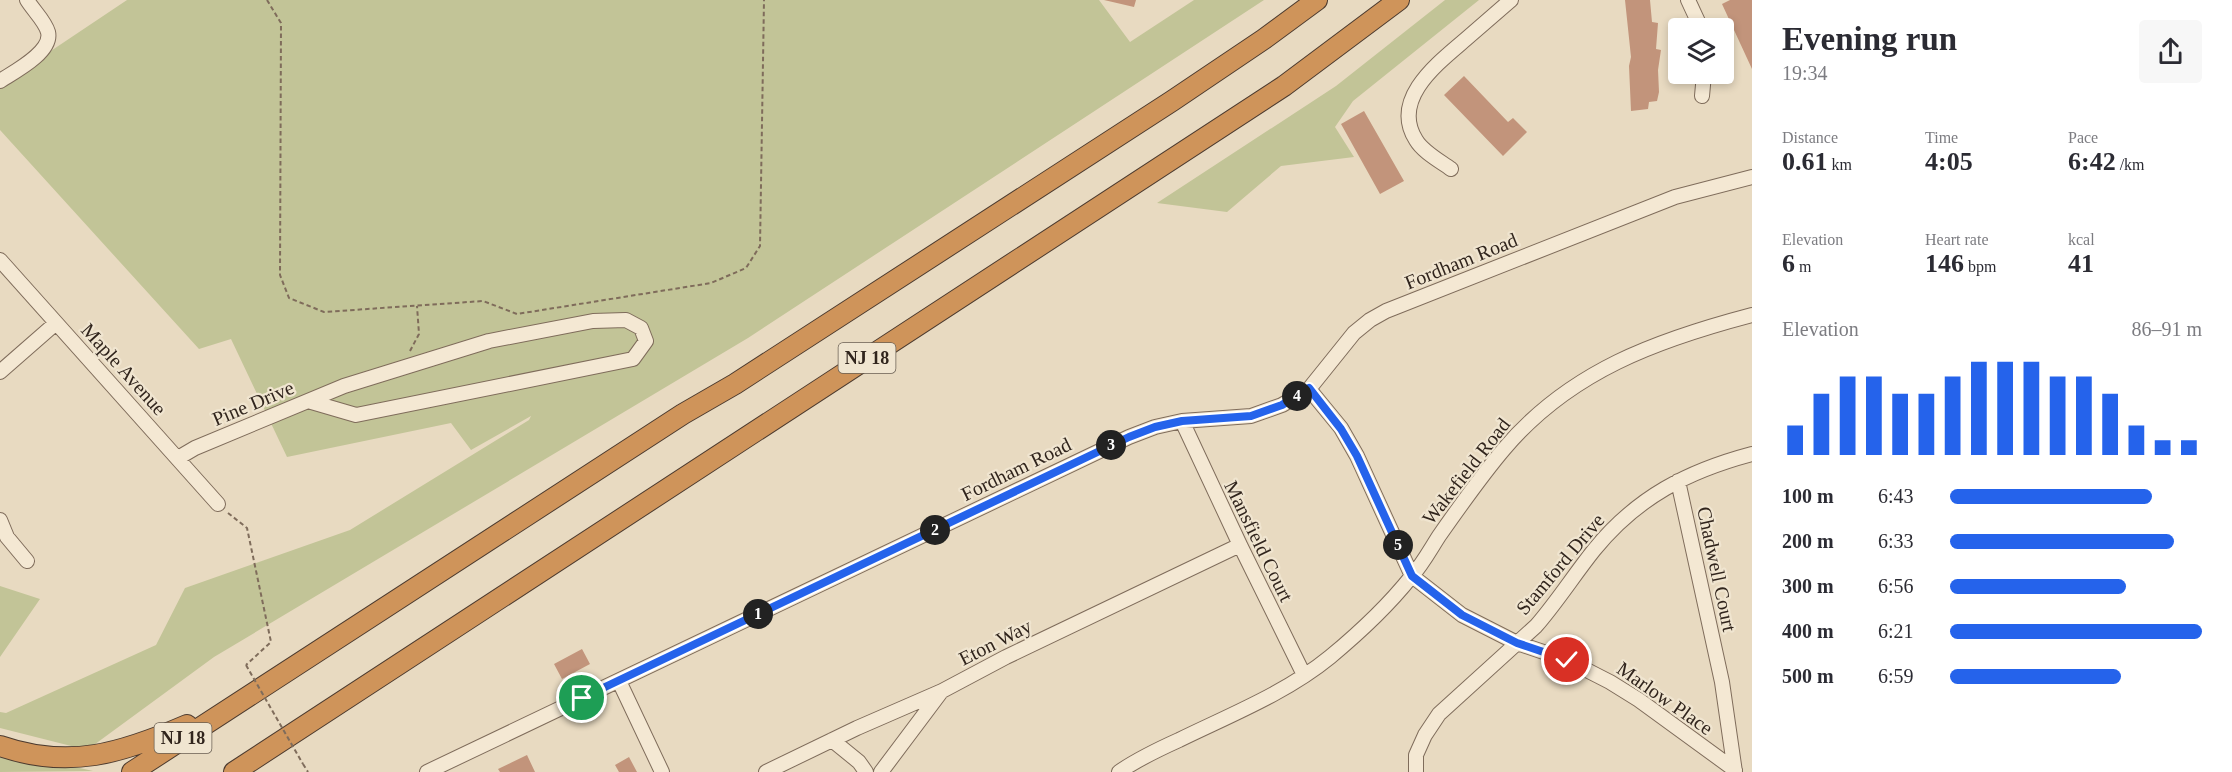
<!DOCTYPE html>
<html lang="en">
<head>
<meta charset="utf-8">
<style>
  :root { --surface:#fff; --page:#f7f7f7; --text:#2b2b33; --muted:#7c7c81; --accent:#2563eb }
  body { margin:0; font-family:Georgia,serif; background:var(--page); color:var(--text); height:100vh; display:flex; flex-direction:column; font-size:22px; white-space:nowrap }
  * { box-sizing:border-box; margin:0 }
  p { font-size:20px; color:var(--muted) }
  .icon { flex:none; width:33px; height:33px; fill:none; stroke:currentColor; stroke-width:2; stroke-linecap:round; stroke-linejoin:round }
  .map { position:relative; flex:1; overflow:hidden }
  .sheet { display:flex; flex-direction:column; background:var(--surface); width:480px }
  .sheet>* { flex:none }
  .fabs { position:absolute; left:1668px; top:18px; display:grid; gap:12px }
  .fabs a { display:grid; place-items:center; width:66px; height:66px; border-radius:6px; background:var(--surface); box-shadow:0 3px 9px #0003; font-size:30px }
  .pin { position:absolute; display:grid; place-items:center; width:51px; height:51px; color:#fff; margin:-26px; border:3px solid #fff; border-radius:50%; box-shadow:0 2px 6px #0007 }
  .km { position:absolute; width:30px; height:30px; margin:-15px; border-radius:50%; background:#222; color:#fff; font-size:16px; line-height:30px; text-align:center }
  .round { display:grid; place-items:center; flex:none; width:63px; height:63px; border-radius:6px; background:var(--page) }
  .summary { display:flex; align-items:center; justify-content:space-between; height:102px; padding:0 30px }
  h1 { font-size:33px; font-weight:700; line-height:45px }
  .metrics { display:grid; grid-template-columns:repeat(3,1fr); gap:9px; height:102px; padding:6px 30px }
  .metrics div { display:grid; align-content:center }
  .metrics b { font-size:26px; font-weight:700 }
  .metrics small { font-size:16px; font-weight:400 }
  .metrics p { font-size:16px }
  .chart { height:168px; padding:12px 30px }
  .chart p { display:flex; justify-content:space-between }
  .chart svg { width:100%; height:108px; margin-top:6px; stroke:var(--accent); stroke-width:6 }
  ul { padding:0 30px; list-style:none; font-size:20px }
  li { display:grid; grid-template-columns:96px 72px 1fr; align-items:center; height:45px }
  li i { height:15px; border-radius:8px; background:var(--accent) }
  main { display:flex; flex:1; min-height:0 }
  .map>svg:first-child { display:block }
  .green { fill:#c2c497 }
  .building { fill:#c2947b }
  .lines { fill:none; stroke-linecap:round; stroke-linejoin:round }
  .minor-casing { stroke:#7f6c5b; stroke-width:16 }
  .highway-casing { stroke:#4d3b2f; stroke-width:22 }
  .path { stroke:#7f6c5b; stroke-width:2; stroke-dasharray:4.5 3; stroke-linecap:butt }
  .minor { stroke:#f4e8d3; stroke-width:14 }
  .highway { stroke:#cf945a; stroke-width:20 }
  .path-bridge { stroke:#7f6c5b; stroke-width:2; stroke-dasharray:4.5 3; stroke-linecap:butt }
  .route-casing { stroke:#fff; stroke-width:12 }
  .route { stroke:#2563eb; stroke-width:8 }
  .labels { text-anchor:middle; stroke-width:4.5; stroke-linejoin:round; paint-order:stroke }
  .shield { fill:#f0e5d0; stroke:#6a5f53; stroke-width:1.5 }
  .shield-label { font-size:18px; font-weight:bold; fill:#31251d }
  .street-label { font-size:20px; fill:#31251d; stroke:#f0e5d0 }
</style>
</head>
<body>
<main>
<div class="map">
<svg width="1752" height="772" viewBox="0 0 1752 772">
  <rect width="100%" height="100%" fill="#e8dac1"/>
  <!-- green -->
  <path class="green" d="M127 0H1099L1130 42 1194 0H1264L748 338 214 657 87 750 0 728V712L6 713 156 645 185 588 350 530 529 420 531 416 471 450 451 423 287 457 231 339 199 349 0 130V85Z
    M1445 0H1479L1353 101 1335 127 1354 157 1281 166 1227 212 1157 203 1336 86Z
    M0 586 40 599 0 657Z
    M0 750 93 771 0 772Z"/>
  <!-- building -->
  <path class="building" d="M1104 0H1136L1134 7Z
    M1625 0H1650L1652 22 1658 23 1656 49 1661 50 1658 70 1659 92 1657 101 1649 102 1648 109 1631 111 1629 66 1631 57Z
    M1730 0H1752V69L1722 4Z
    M1464 76 1508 122 1513 118 1527 132 1503 156 1444 95Z
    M1364 111 1404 181 1380 194 1341 124Z
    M582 649 590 664 562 679 554 664Z
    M527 755 535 772H500L498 769Z
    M629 757 637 772H619L615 765Z"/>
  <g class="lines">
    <!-- minor casing -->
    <g class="minor-casing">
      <path id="minor" d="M1688 0 1701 28
        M0 81C14 72 53 52 48 32 45 21 33 10 27 0
        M1702 96 1704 74
        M1451 169C1440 161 1423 152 1416 140 1390 99 1438 63 1466 39 1481 26 1496 13 1511 0
        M0 260 218 504
        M0 372 56 323
        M1309 389 1341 428 1357 456 1412 576 1462 615 1517 643 1567 660 1610 682 1639 700 1735 770
        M1182 421 1240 545 1304 675
        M178 458 195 448 344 386 489 341 593 321 626 320 641 328 646 341 633 359 356 415 308 401
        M1678 481 1722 682 1735 772
        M0 520 7 537 27 561
        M619 681 662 772
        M832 740 859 762 866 772
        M427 772 1129 437 1155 427 1182 421 1251 416 1282 405 1309 389 1354 333 1370 320 1386 311 1675 197 1752 177
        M766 772 857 728 942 691 1006 657 1240 545
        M881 772 941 692
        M1119 772C1138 759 1159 749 1179 740 1230 715 1286 693 1330 657 1359 633 1387 607 1411 577 1422 565 1430 550 1439 536 1460 506 1481 476 1504 449 1570 371 1657 340 1752 315
        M1416 772V755L1425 735 1439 714 1536 626C1557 602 1574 575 1594 550 1637 497 1688 471 1752 454"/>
    </g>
    <!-- highway casing -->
    <g class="highway-casing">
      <path id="highway" d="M0 746C69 770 122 753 187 725
        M132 772 683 414 735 384 1172 101 1264 39 1317 0
        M234 772 1284 86 1399 0"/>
    </g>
    <!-- path -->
    <path class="path" d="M267 0 281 23 280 275 289 298 324 312 483 301 517 314 711 283 746 268 760 246 764 0
      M410 351 419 334 417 306
      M228 513 247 528 271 642 246 665
      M303 764 308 772"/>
    <!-- minor -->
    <use href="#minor" class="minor"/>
    <!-- highway -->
    <use href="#highway" class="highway"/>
    <!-- path-bridge -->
    <path class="path-bridge" d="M246 665 303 764"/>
  </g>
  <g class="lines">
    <!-- route casing -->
    <g class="route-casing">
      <path id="route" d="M582 698 1129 437 1155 427 1182 421 1251 416 1282 405 1309 388 1341 429 1357 456 1412 576 1462 615 1517 643 1567 660"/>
    </g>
    <!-- route -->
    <use href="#route" class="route"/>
  </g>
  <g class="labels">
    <!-- shield labels -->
    <g class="shield">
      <rect x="838.5" y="343" width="57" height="30" rx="4.5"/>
      <rect x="154.5" y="723" width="57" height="30" rx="4.5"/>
    </g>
    <g class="shield-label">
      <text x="867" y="364">NJ 18</text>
      <text x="183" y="744">NJ 18</text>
    </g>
    <!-- street labels -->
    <g class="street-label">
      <text transform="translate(1461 261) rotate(-22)" y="7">Fordham Road</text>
      <text transform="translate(124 369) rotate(48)" y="7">Maple Avenue</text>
      <text transform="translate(253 403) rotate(-23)" y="7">Pine Drive</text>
      <text transform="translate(1016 469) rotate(-26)" y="7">Fordham Road</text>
      <text transform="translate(1466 471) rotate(-52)" y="7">Wakefield Road</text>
      <text transform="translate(1259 541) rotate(64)" y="7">Mansfield Court</text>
      <text transform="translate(1560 564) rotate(-50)" y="7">Stamford Drive</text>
      <text transform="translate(1717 569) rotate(78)" y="7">Chadwell Court</text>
      <text transform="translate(995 642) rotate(-27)" y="7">Eton Way</text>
      <text transform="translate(1665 698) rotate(35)" y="7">Marlow Place</text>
    </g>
  </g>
</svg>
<div class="fabs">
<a><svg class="icon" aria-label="layers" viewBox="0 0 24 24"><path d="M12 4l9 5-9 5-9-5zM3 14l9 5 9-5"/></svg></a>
</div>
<div class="pin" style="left:582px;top:698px;background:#1e9e55"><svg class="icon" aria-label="arrive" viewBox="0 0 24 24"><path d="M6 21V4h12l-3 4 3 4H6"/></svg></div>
<div class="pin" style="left:1567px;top:660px;background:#d93025"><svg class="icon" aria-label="check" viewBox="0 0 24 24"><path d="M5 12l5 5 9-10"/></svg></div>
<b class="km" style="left:758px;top:614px">1</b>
<b class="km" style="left:935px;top:530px">2</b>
<b class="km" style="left:1111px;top:445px">3</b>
<b class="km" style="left:1297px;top:396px">4</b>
<b class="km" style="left:1398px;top:545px">5</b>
</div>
<section class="sheet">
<div class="summary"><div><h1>Evening run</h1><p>19:34</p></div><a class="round"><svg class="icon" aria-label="share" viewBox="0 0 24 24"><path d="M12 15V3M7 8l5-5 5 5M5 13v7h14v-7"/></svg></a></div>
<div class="metrics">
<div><p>Distance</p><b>0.61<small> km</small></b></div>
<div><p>Time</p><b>4:05</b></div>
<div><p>Pace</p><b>6:42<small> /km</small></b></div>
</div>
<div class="metrics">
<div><p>Elevation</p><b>6<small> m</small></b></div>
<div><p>Heart rate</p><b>146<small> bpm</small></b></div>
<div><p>kcal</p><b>41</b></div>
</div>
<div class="chart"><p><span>Elevation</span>86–91 m</p>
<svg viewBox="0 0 160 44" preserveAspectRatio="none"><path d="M5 44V32M15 44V19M25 44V12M35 44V12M45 44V19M55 44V19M65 44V12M75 44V6M85 44V6M95 44V6M105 44V12M115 44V12M125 44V19M135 44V32M145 44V38M155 44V38"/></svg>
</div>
<ul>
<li><b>100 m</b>6:43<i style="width:80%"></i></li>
<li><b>200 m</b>6:33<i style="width:89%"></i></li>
<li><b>300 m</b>6:56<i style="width:70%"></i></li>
<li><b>400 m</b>6:21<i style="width:100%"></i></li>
<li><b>500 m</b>6:59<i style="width:68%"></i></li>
</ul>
</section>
</main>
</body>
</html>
